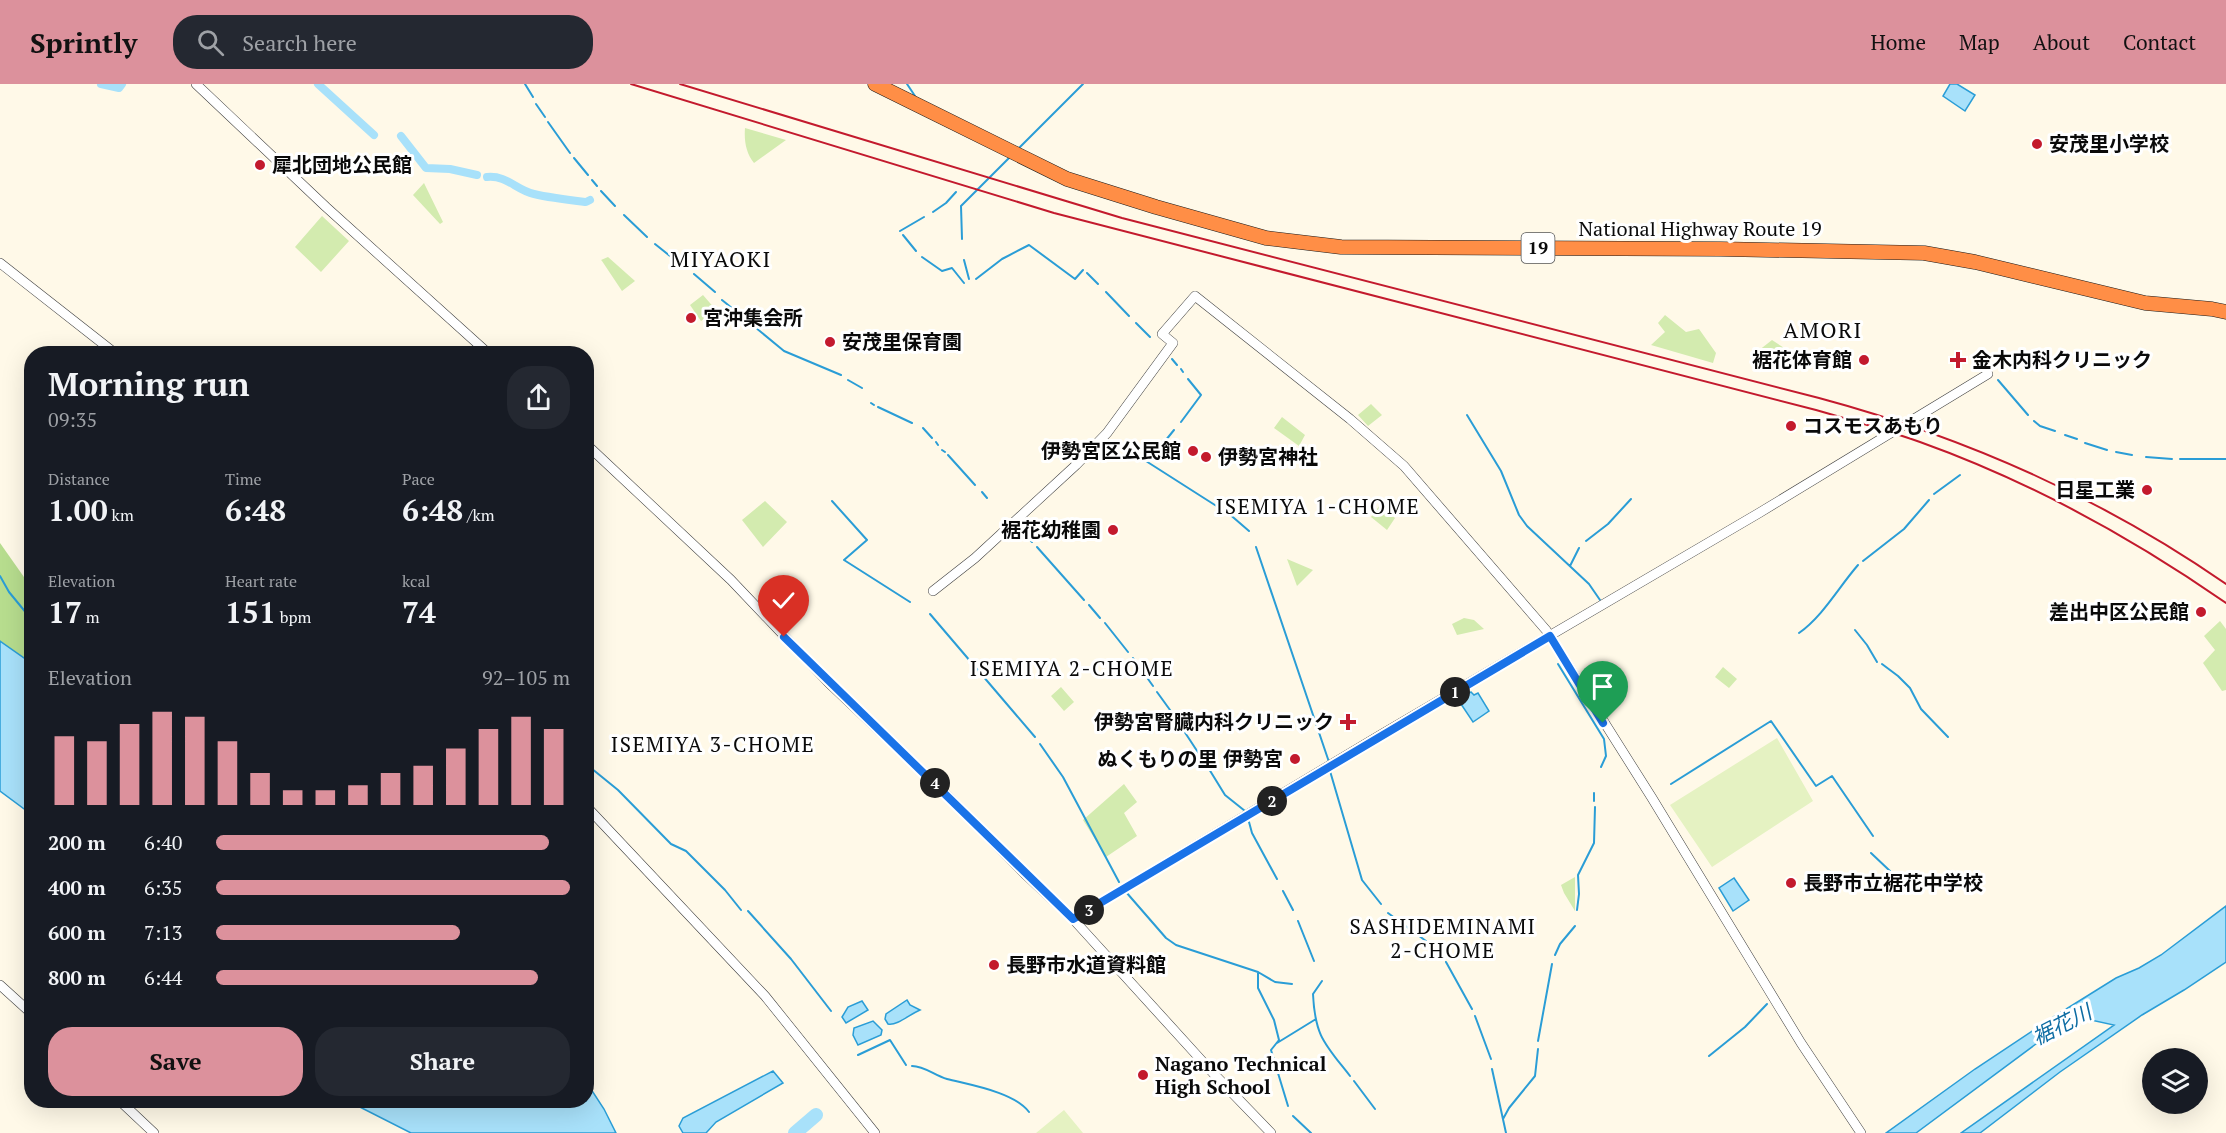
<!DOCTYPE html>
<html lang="en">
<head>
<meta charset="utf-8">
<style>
  :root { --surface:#171b24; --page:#242831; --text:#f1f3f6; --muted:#9ea1a6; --accent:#dc919c }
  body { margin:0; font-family:"PT Serif","Noto Sans JP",serif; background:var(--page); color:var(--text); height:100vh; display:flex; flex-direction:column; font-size:22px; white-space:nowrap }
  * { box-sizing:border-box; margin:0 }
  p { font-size:20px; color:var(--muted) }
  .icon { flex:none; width:33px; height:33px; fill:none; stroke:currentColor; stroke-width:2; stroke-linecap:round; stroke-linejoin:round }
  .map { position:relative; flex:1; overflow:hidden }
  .sheet { position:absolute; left:24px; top:262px; width:570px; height:762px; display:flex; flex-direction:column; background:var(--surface); border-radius:24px; box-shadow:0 6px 24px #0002 }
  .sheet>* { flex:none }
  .fabs { position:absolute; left:2142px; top:964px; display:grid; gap:12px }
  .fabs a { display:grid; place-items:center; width:66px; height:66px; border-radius:50%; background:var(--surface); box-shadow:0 6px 24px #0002; font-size:30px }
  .pin { position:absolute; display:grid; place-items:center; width:51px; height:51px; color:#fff; margin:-62px -26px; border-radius:50% 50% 50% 0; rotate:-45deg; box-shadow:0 0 6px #0007 }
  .pin .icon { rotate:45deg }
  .km { position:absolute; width:30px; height:30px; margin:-15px; border-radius:50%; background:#222; color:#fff; font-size:16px; line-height:30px; text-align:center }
  .round { display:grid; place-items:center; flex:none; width:63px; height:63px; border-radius:24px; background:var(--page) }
  .head { display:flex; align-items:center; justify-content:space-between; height:102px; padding:0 24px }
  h1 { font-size:33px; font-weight:600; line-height:45px }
  .metrics { display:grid; grid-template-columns:repeat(3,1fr); gap:9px; height:102px; padding:6px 24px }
  .metrics div { display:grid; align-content:center }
  .metrics b { font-size:30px; font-weight:600 }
  .metrics small { font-size:16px; font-weight:400 }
  .metrics p { font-size:16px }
  .chart { height:168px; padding:12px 24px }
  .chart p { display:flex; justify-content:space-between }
  .chart svg { width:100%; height:108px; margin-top:6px; stroke:var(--accent); stroke-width:6 }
  .primary-button { display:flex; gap:12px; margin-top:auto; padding:12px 24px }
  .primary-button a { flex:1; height:69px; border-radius:24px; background:var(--accent); color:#111; font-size:24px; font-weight:600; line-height:69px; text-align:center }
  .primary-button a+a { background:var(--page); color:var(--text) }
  ul { padding:0 24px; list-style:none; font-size:20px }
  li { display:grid; grid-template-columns:96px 72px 1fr; align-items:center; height:45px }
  li i { height:15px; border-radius:8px; background:var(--accent) }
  header { display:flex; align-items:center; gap:36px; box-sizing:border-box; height:84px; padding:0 30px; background:var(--accent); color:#111 }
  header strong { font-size:28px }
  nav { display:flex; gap:33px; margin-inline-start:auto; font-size:21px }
  .search { width:420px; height:54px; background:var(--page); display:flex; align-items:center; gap:15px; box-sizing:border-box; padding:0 21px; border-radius:24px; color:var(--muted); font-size:22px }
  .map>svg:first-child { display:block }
  .green { fill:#d3ebaf }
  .forest { fill:#b7dd8e }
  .pitch { fill:#e5f2c2 }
  .water { fill:#a8e1fa; stroke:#2a9dd6; stroke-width:1.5 }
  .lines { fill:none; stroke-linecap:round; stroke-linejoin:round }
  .stream { stroke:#2a9dd6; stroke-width:2 }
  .canal { stroke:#a8e1fa; stroke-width:8 }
  .river { stroke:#a8e1fa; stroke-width:14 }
  .minor-casing { stroke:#3d3d3d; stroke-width:10 }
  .highway-casing { stroke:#1b1b1b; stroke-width:15 }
  .minor { stroke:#fff; stroke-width:9 }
  .highway { stroke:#ff8e46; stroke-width:14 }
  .rail { stroke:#c31a2d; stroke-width:2 }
  .route-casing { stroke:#fff; stroke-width:12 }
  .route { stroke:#1a73e8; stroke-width:8 }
  .poi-dot { fill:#c31a2d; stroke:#fff; stroke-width:2 }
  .labels { text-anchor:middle; stroke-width:6; stroke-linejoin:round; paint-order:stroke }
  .shield { fill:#fff; stroke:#545454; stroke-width:1.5 }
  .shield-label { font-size:18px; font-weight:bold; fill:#0a0a0a }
  .poi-label { font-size:20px; font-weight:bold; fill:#0a0a0a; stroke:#fff; text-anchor:start }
  .street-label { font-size:20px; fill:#0a0a0a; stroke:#fff }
  .neighbourhood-label { font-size:21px; letter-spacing:1.5px; fill:#0a0a0a; stroke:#fff }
  .water-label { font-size:21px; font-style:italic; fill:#0d6ca3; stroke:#fff }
  .quarter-label { font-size:22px; letter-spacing:1.5px; fill:#0a0a0a; stroke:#fff }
</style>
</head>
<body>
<header>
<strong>Sprintly</strong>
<div class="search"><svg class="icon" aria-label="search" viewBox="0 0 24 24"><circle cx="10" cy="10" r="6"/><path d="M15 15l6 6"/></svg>Search here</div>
<nav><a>Home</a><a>Map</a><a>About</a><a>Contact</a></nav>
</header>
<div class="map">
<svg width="2226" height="1049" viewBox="0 0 2226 1049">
  <rect width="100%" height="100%" fill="#fff9e8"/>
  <!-- green -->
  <path class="green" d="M745 44 786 56 754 79C746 69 744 57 745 44Z
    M424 99 443 138 440 140 413 111Z
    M322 132 349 157 321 188 295 163Z
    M608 173 635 197 622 207 602 177 601 176Z
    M703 211 716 226 701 237 690 221Z
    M1665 231 1686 248 1699 245 1716 269 1713 279 1651 261 1665 248 1658 239Z
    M1772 256 1810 281 1808 282 1758 267Z
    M1371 320 1382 331 1368 342 1358 331Z
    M1282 333 1305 351 1299 362 1274 344Z
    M765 417 787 438 763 463 742 436Z
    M1380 421 1395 434 1387 446 1371 433Z
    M1287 475 1313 486 1297 502Z
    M1464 534 1474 536 1484 545 1457 551 1452 540Z
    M2220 537 2226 545V606L2222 607 2203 579 2215 566 2204 552Z
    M1723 583 1737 595 1729 604 1715 593Z
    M1061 603 1074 618 1064 627 1051 612Z
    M1124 700 1137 718 1124 729 1137 752 1106 773 1083 736Z
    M1575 793V827L1564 809 1561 801Z"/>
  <!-- forest -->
  <path class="forest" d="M0 459 31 503V579L0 557Z"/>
  <!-- pitch -->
  <path class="pitch" d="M1777 654 1813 717 1712 783 1670 721Z
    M1064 1026 1083 1049H1036Z"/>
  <!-- water -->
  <path class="water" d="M1950 0H1957L1975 11 1965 27 1943 12Z
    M0 557 31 579V730L0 707Z
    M1471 608 1474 611 1478 609 1489 627 1473 638 1461 620 1463 618 1461 615Z
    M1734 794 1749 816 1733 827 1719 804Z
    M2226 822V878L2184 906 2142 931 2060 988 1980 1049H1961L2114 941 2091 936 2064 942 2040 957 1916 1049H1886L1975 985 2055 932 2116 894 2139 884 2161 871Z
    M907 916 910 921 920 926C910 930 897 942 888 940L885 935 886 930Z
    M862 917 868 926 846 939 842 933 848 923Z
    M873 937 882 946 881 951 858 961 853 951 854 944Z
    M773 987 783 999 716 1038 706 1049H683L679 1042 683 1034Z
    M587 999 604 1025 616 1049H411L348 1017H586Z"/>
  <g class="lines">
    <!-- stream -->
    <path class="stream" d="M525 0 533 13
      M907 0 915 12
      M536 20 545 33
      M548 38 570 69
      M1018 65 1083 0
      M574 74 588 91
      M592 96 597 102
      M601 107 615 122
      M933 128 946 119 956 108
      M624 131 647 153
      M900 147 924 133
      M903 151 916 167
      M962 155 961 122 1010 73
      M655 160 685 184
      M922 173 942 187 952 184 964 199
      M964 176 969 195
      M1087 189 1098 200
      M694 190 715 208
      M976 195 1002 175 1029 161 1075 195 1083 186
      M1106 208 1129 232
      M722 216 743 233
      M750 239 784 267 841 291
      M1136 239 1150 253
      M1172 275 1177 281
      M1181 285 1183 288
      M848 296 862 304
      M1998 296 2028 331
      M871 319 874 321
      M878 323 912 339
      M1467 331 1501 387 1519 431 1527 442 1589 500 1600 516
      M2034 337 2040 342 2055 347
      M1181 338 1201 311 1188 295
      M923 344 932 354
      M2065 351 2077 355
      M1113 356 1218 423
      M936 358 938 361
      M2085 359 2107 366
      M942 366 945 368
      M2116 368 2132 371
      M948 371 975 401
      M1153 372 1174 346
      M2146 373 2172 375
      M2180 375H2226
      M982 408 987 414
      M1934 410 1960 391
      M832 417 867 456 844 476 910 518
      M1227 428 1249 447
      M1021 445 1032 458
      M1586 457 1608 440 1631 415
      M1037 463 1084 516
      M1256 463 1329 678
      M1863 477 1904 445 1929 416
      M1570 482 1579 464
      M0 492 9 508 32 536
      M1089 521 1100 534
      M930 530 1035 653
      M1105 539 1128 568
      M1855 546 1867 561 1877 578
      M1799 549C1823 532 1838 504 1858 481
      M1133 574 1153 602
      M1558 580 1604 655 1606 672 1601 683
      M1882 580 1898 592 1910 604 1921 625 1948 653
      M1157 608 1178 637
      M1182 644 1205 679
      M1040 660 1063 693 1119 798
      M586 680 618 706 671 760 686 767 725 806 741 826
      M1209 685 1225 711 1245 727
      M1330 687 1362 796 1381 820
      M1671 700 1771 637 1816 702 1832 692 1873 752
      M1594 717V709
      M1249 738 1252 749 1277 795
      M1871 769 1890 787
      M1895 792 1921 807
      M1283 807 1293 826
      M1126 808 1166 854 1176 861 1258 888V904L1274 936 1279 956 1271 966 1288 1022
      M1577 826 1579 810 1578 791 1594 759 1595 723
      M748 827 791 875 831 927
      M1388 829 1426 857 1435 869
      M1298 837 1314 877
      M1555 871 1560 860 1575 842
      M1446 878 1472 925
      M1258 888 1275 898 1292 900
      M1322 897 1313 910C1315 953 1325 960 1350 992
      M1475 932 1491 975
      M1538 957 1552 880
      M1277 959 1316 935
      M858 971 890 956 906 981
      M1709 972 1745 943 1767 920
      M912 982C925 982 935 992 947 995 970 1001 1014 1008 1029 1028
      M1492 985 1506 1049
      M1354 997 1375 1025
      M1293 1032 1311 1049
      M1503 1035 1509 1024 1535 992 1538 965"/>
    <!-- canal -->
    <path class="canal" d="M101 0 119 4 122 0
      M318 0 374 51
      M401 52 426 84 450 85 477 91
      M487 93C507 91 516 106 534 110 551 114 569 116 586 118L590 116"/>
    <!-- river -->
    <path class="river" d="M795 1049 816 1031"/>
    <!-- minor casing -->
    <g class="minor-casing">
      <path id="minor" d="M196 0 326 123 489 270
        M0 179 116 270
        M586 360 731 496 829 599 946 710 1024 789 1073 835 1213 989 1271 1049
        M933 507 975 474 1076 381 1107 349 1173 259 1162 250 1195 212 1350 335 1404 382 1546 546 1652 714 1801 959 1861 1049
        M586 722 765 912 875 1049
        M1073 835 1382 650 1759 429 1988 290
        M0 901 32 930
        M120 1017 154 1049"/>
    </g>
    <!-- highway casing -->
    <g class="highway-casing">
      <path id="highway" d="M875 0 1067 95 1156 123 1266 154 1341 163 1721 165 1924 169 1975 178 2145 219 2212 225 2226 228"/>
    </g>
    <!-- minor -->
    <use href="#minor" class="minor"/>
    <!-- highway -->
    <use href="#highway" class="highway"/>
    <!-- rail -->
    <path class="rail" d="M631 0 1054 129 1816 326C1851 336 1886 346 1920 358 2029 397 2131 453 2226 519
      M680 0 1122 134 1819 314C1964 353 2102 414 2226 500"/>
  </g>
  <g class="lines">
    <!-- route casing -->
    <g class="route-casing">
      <path id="route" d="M784 553 1073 835 1550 552 1603 639"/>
    </g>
    <!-- route -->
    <use href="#route" class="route"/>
  </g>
  <!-- markers -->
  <g class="poi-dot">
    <circle cx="2037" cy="60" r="6"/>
    <circle cx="260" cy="81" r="6"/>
    <circle cx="691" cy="234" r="6"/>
    <circle cx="830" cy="258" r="6"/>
    <circle cx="1864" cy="276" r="6"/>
    <path d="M1955 267h6v6h6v6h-6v6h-6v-6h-6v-6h6z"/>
    <circle cx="1791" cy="342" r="6"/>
    <circle cx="1193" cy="367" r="6"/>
    <circle cx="1206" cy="373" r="6"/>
    <circle cx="2147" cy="406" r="6"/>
    <circle cx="1113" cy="446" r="6"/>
    <circle cx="2201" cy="528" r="6"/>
    <path d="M1345 629h6v6h6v6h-6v6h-6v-6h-6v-6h6z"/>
    <circle cx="1295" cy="675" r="6"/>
    <circle cx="1791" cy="799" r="6"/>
    <circle cx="994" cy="881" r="6"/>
    <circle cx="1143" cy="991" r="6"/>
  </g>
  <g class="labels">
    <!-- shield labels -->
    <rect class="shield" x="1521.5" y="149" width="33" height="30" rx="4.5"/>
    <g class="shield-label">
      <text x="1538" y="170">19</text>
    </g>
    <!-- poi labels -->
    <g class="poi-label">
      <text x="2049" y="67">安茂里小学校</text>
      <text x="272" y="88">犀北団地公民館</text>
      <text x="703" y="241">宮沖集会所</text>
      <text x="842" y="265">安茂里保育園</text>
      <text x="1852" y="283" text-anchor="end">裾花体育館</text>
      <text x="1972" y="283">金木内科クリニック</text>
      <text x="1803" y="349">コスモスあもり</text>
      <text x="1181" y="374" text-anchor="end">伊勢宮区公民館</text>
      <text x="1218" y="380">伊勢宮神社</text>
      <text x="2135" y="413" text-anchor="end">日星工業</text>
      <text x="1101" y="453" text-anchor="end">裾花幼稚園</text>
      <text x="2189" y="535" text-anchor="end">差出中区公民館</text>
      <text x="1334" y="645" text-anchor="end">伊勢宮腎臓内科クリニック</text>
      <text x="1283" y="682" text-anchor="end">ぬくもりの里 伊勢宮</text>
      <text x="1803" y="806">長野市立裾花中学校</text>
      <text x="1006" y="888">長野市水道資料館</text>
      <text x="1155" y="987">Nagano Technical<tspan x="1155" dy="23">High School</tspan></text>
    </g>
    <!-- street labels -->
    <g class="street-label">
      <text x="1700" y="152">National Highway Route 19</text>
    </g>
    <!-- neighbourhood labels -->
    <g class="neighbourhood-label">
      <text x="1318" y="430">ISEMIYA 1-CHOME</text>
      <text x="1072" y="592">ISEMIYA 2-CHOME</text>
      <text x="713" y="668">ISEMIYA 3-CHOME</text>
      <text x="1443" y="850">SASHIDEMINAMI<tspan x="1443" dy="24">2-CHOME</tspan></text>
    </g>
    <!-- water labels -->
    <g class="water-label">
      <text transform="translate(2062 941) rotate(-27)" y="7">裾花川</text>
    </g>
    <!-- quarter labels -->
    <g class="quarter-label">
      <text x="721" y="183">MIYAOKI</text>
      <text x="1823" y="254">AMORI</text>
    </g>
  </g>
</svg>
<div class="fabs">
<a><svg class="icon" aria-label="layers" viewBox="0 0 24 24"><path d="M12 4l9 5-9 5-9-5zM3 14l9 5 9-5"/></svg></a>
</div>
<div class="pin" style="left:1603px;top:639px;background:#1e9e55"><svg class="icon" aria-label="arrive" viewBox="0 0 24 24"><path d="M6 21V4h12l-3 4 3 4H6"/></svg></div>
<div class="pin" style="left:784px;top:553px;background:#d93025"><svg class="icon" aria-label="check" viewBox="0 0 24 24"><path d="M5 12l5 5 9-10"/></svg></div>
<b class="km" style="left:1455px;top:608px">1</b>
<b class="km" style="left:1272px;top:717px">2</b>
<b class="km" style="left:1089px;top:826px">3</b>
<b class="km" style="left:935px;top:699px">4</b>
<section class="sheet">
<div class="head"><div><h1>Morning run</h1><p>09:35</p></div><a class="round"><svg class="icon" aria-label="share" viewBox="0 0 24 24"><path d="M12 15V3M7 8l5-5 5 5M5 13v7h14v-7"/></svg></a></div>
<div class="metrics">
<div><p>Distance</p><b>1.00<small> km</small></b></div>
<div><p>Time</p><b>6:48</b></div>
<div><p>Pace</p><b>6:48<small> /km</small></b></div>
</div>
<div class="metrics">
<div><p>Elevation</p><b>17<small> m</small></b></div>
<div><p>Heart rate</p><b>151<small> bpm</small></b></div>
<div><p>kcal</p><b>74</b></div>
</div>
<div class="chart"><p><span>Elevation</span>92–105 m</p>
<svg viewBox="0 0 160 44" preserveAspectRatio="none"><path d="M5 44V16M15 44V18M25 44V11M35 44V6M45 44V8M55 44V18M65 44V31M75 44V38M85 44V38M95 44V36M105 44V31M115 44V28M125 44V21M135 44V13M145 44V8M155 44V13"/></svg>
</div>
<ul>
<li><b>200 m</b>6:40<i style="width:94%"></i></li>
<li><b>400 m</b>6:35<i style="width:100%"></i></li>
<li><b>600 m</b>7:13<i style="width:69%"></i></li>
<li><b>800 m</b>6:44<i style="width:91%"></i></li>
</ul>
<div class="primary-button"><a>Save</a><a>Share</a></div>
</section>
</div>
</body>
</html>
